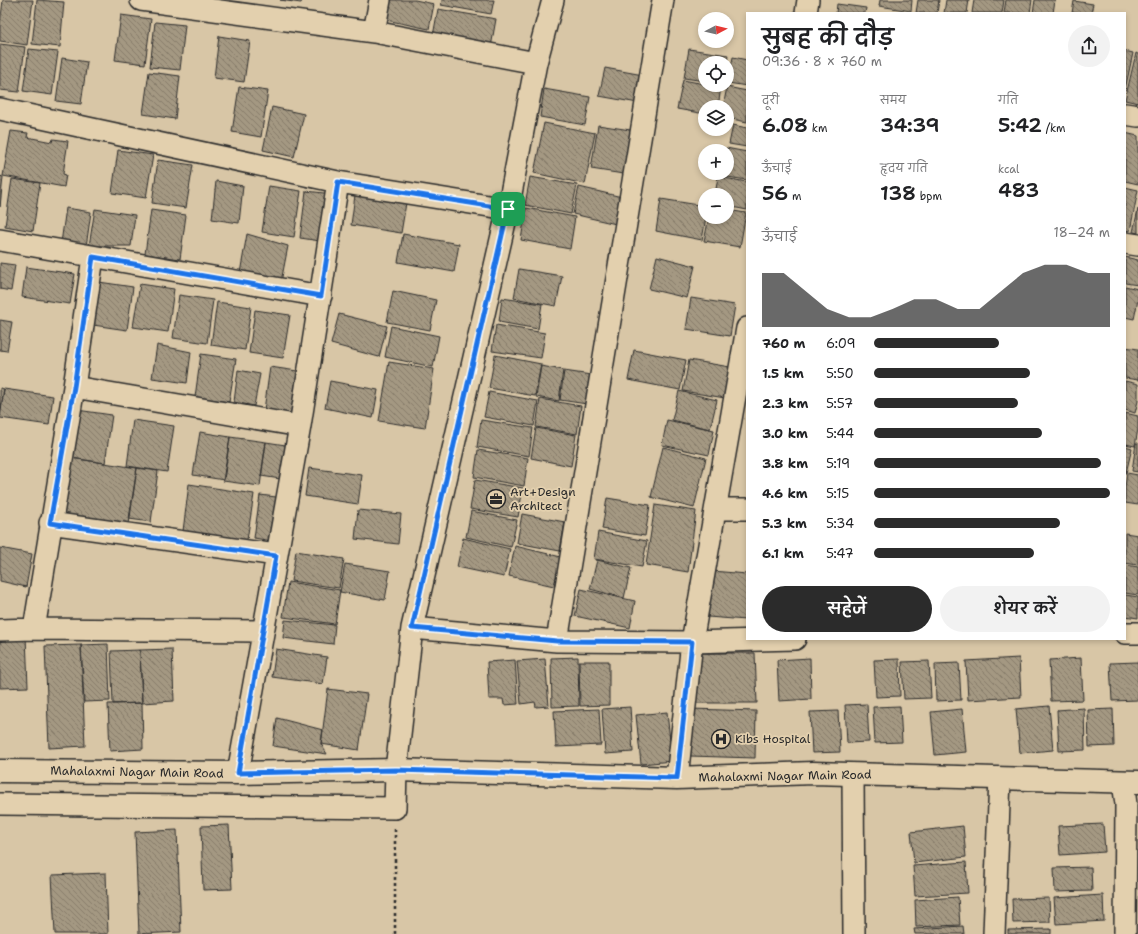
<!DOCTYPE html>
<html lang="hi">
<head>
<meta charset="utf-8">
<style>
  :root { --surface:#fff; --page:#f2f2f2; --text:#202124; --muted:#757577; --accent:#2b2b2b }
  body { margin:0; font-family:"Shantell Sans","Playpen Sans Deva",sans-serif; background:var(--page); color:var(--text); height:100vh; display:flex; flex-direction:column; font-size:15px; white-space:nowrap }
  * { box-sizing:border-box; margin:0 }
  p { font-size:13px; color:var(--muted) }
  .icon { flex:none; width:22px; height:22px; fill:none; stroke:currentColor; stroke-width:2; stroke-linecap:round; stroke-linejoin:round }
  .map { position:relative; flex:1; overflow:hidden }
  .drawer { position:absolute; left:746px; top:12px; width:380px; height:628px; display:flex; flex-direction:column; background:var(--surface); border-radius:0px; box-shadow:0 2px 6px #0003 }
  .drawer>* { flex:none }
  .needle { width:26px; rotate:83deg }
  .tools { position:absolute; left:698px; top:12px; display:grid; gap:8px }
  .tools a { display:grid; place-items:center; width:36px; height:36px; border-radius:50%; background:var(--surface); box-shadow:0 2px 6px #0003; font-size:20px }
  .pin { position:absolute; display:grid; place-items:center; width:34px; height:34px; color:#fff; margin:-17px; border-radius:8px; box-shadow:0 2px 6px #0006 }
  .round { display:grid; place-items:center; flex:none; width:42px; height:42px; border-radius:21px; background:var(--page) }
  .overview { display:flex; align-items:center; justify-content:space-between; height:68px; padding:0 16px }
  h1 { font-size:22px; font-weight:600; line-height:30px }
  .metrics { display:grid; grid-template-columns:repeat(3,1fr); gap:6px; height:68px; padding:4px 16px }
  .metrics div { display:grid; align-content:center }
  .metrics b { font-size:20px; font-weight:600 }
  .metrics small { font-size:11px; font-weight:400 }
  .metrics p { font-size:11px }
  .chart { height:112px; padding:8px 16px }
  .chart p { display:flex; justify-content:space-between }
  .chart svg { width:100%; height:72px; margin-top:4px; fill:var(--accent); opacity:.7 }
  .action { display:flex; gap:8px; margin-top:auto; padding:8px 16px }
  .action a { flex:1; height:46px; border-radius:24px; background:var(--accent); color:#fff; font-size:16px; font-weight:600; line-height:46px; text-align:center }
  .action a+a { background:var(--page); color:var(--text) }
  ul { padding:0 16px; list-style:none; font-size:13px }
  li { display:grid; grid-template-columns:64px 48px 1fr; align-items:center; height:30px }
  li i { height:10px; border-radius:5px; background:var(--accent) }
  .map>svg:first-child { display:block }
  .building { fill:url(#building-back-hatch); stroke:#2b2b2b }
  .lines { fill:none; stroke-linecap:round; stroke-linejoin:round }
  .street-casing { stroke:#2b2b2b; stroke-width:24 }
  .secondary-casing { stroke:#2b2b2b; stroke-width:25 }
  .path { stroke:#2b2b2b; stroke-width:2.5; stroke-dasharray:3 3; stroke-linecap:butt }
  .street { stroke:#e3d0ae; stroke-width:21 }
  .secondary { stroke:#e3d0ae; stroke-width:22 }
  .route-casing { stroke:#fff; stroke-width:8 }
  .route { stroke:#1a73e8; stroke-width:5 }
  .labels { text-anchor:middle; stroke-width:3.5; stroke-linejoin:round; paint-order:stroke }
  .poi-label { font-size:12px; fill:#2b2b2b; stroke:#e3d0ae; text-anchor:start }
  .street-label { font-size:12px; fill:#2b2b2b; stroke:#e3d0ae }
</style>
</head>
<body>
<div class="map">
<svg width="1138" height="934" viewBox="0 0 1138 934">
  <defs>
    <pattern id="building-back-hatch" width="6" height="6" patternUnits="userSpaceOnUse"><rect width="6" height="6" fill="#a49882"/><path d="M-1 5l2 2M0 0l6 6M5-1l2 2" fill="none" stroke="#867c6b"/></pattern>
  </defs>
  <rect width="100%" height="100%" fill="#d8c6a6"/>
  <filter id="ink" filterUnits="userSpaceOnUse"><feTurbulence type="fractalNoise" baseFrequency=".025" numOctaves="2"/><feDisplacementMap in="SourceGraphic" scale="8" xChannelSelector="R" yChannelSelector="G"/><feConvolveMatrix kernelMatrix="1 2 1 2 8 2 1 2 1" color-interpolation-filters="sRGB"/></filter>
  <g filter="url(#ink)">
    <!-- building -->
    <path class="building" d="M3 0H33L27 45 0 41V25Z
      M37 0 64 2 60 47 32 44Z
      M280 0H302L301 3Z
      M390 0H415L434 4 429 29 386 20Z
      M442 0H494L491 14 441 5Z
      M880 0H912L911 11 879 6Z
      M918 0H939L937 13H916Z
      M946 0H969L967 13H944Z
      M974 0H1004L1002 13H972Z
      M1006 0H1032L1030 13H1004Z
      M1035 0H1055L1053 13H1033Z
      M1074 1 1093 4 1091 13H1072Z
      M837 4 866 8 865 13H836Z
      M438 9 496 19 491 47 433 36Z
      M121 15 151 19 145 64 115 60Z
      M155 22 185 25 180 70 150 67Z
      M219 36 250 41 244 82 214 78Z
      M0 44 25 47 19 92 0 90Z
      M29 49 58 52 52 95 23 91Z
      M689 49 728 55 727 64 705 63V81L684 78Z
      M1125 51 1133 53 1125 90Z
      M1136 53 1138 54V103L1125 100Z
      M733 57 747 60V86L728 83Z
      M62 58 87 62 81 104 56 101Z
      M605 68 643 75 638 103 599 96Z
      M149 72 180 76 175 119 143 114Z
      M683 80 721 87 718 107H705V114L677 109Z
      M239 87 268 91 261 137 232 132Z
      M727 87 747 91V122L727 118V107H723Z
      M544 89 590 97 585 125 540 117Z
      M272 107 304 114 294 157 263 150Z
      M544 123 595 133 585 184 534 173Z
      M598 125 637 131 630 175 591 169Z
      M733 125 747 128V147L729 144Z
      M11 131 28 133 27 137 52 142 53 139 68 141 63 174 66 175 64 187 3 176Z
      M1125 133 1138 136V184L1125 181Z
      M726 148 747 152V180L721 176 722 173H727Z
      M118 150 153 155 146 198 112 193Z
      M158 160 193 165 186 208 152 203Z
      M0 176 3 177 0 207Z
      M530 177 577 185 571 214 525 205Z
      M718 177 747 182V210L727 206V195H715Z
      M12 179 40 183 33 231 5 226Z
      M216 181 243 186 239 223 212 219Z
      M269 186 301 191 294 237 262 232Z
      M579 187 622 197 616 224 573 214Z
      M1125 187 1138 190 1130 231 1125 230Z
      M306 191 333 194 327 242 300 238Z
      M355 195 406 203 401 233 351 225Z
      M661 199 705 206 706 217 702 240 656 231Z
      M66 208 91 212 86 247 61 243Z
      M526 208 575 217 570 249 521 240Z
      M95 209 135 215 131 246H89Z
      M1138 209V233L1133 232Z
      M151 210 186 215 180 259 145 254Z
      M727 210 746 213 740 247 704 241 709 217H727Z
      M247 234 288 246 281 282 240 273Z
      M403 234 459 244 454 272 398 262Z
      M657 256 695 266 687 298 649 289Z
      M1125 257 1138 260V285L1125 283Z
      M0 263 15 265 11 291 0 289Z
      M26 267 75 274 70 304 22 297Z
      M519 269 562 276 556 306 514 298Z
      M99 282 133 287 127 330 93 325Z
      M140 284 174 289 168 332 133 327Z
      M1125 286 1138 289V300L1134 319 1125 317Z
      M393 291 436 300 430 330 387 322Z
      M179 295 213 300 207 343 173 338Z
      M502 298 542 304 538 329 499 322Z
      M691 298 735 305 730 336 686 329Z
      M217 302 251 307 245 350 211 345Z
      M255 310 290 315 283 358 249 353Z
      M339 314 387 326 379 357 331 344Z
      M0 320 12 322 7 351 0 350Z
      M496 325 545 333 541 358 492 351Z
      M391 326 439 336 433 367 385 357Z
      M157 345 191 352 187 383 152 378Z
      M1125 347 1138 349V380L1125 378Z
      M634 350 686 360 680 390 628 380Z
      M201 354 236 359 229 402 195 397Z
      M495 355 541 364 535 396 489 388Z
      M689 360 730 367 725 398 683 391Z
      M389 362 434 369 425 428 379 421Z
      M541 366 563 370 559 401 536 397Z
      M270 367 304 372 298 415 264 410Z
      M238 370 260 374 254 406 234 402Z
      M564 371 591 375 587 404 560 400Z
      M330 381 378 390 373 418 325 408Z
      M1125 381 1138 384V401L1135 413 1125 410Z
      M0 388 4 389 0 414Z
      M4 389 53 396 49 425 0 418Z
      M679 391 717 400 710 429 672 420Z
      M489 392 538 401 534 426 484 417Z
      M540 399 581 406 577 434 536 427Z
      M77 410 112 415 105 463 71 458Z
      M1125 413 1138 416V429L1135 446 1125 444Z
      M133 420 174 426 167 472 127 466Z
      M481 420 533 428 529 456 477 447Z
      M667 420 714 430 709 455 662 445Z
      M536 428 576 435 571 466 531 458Z
      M200 432 230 437 224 480 193 475Z
      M230 437 266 442 260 486 223 481Z
      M266 442 292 446 287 480 261 476Z
      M1136 443H1138V472L1132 471Z
      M1125 446 1132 448 1126 473H1125Z
      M663 447 706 458 694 508 651 497Z
      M478 450 528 458 524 486 474 477Z
      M71 458 137 468 129 524 62 515Z
      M137 468 158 471 151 522 129 519Z
      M309 468 362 475 358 504 305 496Z
      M1127 473 1138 475V505L1125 503V487Z
      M475 480 523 488 518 517 470 509Z
      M189 484 254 494 247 540 183 531Z
      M260 495 284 498 278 542 254 538Z
      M607 498 650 505 645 536 602 529Z
      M655 505 696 511 688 572 646 565Z
      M358 510 401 514 398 544 355 539Z
      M471 511 517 520 511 547 466 537Z
      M522 514 565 522 560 551 517 543Z
      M598 532 647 541 642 567 594 559Z
      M1125 533 1138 535V565L1125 563Z
      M463 538 510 549 504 577 457 567Z
      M515 546 561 557 554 586 509 576Z
      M0 548 32 554 26 587 0 581Z
      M296 551 344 559 339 588 291 581Z
      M597 560 631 568 624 598 590 589Z
      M345 564 390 571 385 600 340 592Z
      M1125 565 1138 567V595L1125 593Z
      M712 571 747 574 746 620 708 617Z
      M288 582 340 590 335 624 283 617Z
      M581 589 635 601 630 628 575 616Z
      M1125 595 1138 597V618L1125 616Z
      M285 620 335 625 333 644 283 638Z
      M26 636 28 687 0 688V637Z
      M108 644 110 701 84 702 81 645Z
      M81 645 85 746 49 748 45 646Z
      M172 649 174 701 142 703 140 650Z
      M276 649 327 657 323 684 272 677Z
      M140 650 142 703 113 704 111 651Z
      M697 653H755L757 703H693Z
      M578 657 579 706 552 707 551 658Z
      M810 658 811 699 779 701 777 660Z
      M1019 658 1021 697 968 700 966 661Z
      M1081 658 1083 700 1051 701 1049 660Z
      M545 659 549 706 536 707 535 702 521 704 517 661Z
      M899 659 900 696 876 697 874 660Z
      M515 660 518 704 504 705 503 699H489L487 662Z
      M579 661H609V705L580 706Z
      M929 661 931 698 904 699 902 662Z
      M1138 662V700L1112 701 1110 663Z
      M959 663 961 700 936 701 935 664Z
      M328 689 367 694 359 750 321 744Z
      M142 703 143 749 110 751 108 704Z
      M867 704 869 742 847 743 845 705Z
      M900 706 902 742 875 743 873 707Z
      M1049 706 1053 750 1020 753 1016 709Z
      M630 707 633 752 605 754 602 709Z
      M1084 708 1085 750 1059 751 1057 710Z
      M599 709 601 745 556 747 554 711Z
      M691 709 756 711 755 758 690 756Z
      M962 709 966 752 935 755 931 712Z
      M1113 709 1114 746 1089 747 1088 710Z
      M838 711 840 752 812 753 810 712Z
      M667 712 672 761 641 764 636 715Z
      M277 718 323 730 321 744 327 754 273 746Z
      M1103 824 1105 852 1060 855 1058 826Z
      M229 825 232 889 203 890 201 826Z
      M963 826 966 857 914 863 911 832Z
      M177 830 181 932 139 934 135 832Z
      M966 862 968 893 915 896 913 866Z
      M1091 867 1092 891 1055 892 1054 868Z
      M106 873 108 934H55L52 875Z
      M1103 895 1104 921 1056 924 1054 898Z
      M958 897 960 925 916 927 915 900Z
      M1049 898 1050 922 1013 923 1012 899Z
      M963 926 964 934H915L914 929Z
      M1051 929V934H1008V930Z"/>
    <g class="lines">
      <!-- street casing -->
      <g class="street-casing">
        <path id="street" d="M141 0 374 32 536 63
          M806 13 808 0
          M374 32 380 0
          M0 109 338 182 508 209
          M1125 114 1138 116
          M0 240 321 296
          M1125 243 1138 245
          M74 387 300 426
          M716 509H747
          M50 523 276 555
          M412 628 557 641 663 0
          M34 629 74 387 93 257
          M0 630 34 629 262 631
          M1125 633H1138
          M557 641 692 642 795 639
          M238 773 300 426 338 182
          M853 774 854 934
          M677 778 692 642 747 328
          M1123 782 1126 804 1125 934
          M0 804 395 808 396 770 412 628 508 209 536 63 553 0
          M994 934 1000 778"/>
      </g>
      <!-- secondary casing -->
      <g class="secondary-casing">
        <path id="secondary" d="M0 771 238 773 396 770 677 778 813 773 1138 782"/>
      </g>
      <!-- path -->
      <path class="path" d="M395 934V829"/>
      <!-- street -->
      <use href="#street" class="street"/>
      <!-- secondary -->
      <use href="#secondary" class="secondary"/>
    </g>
  </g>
  <g class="lines" filter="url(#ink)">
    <!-- route casing -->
    <g class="route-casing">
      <path id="route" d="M338 182 508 209 412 628 557 641 692 642 677 778 396 770 238 773 276 556 50 523 74 387 93 257 321 296Z"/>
    </g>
    <!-- route -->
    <use href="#route" class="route"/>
  </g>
  <!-- icons -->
  <defs>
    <g id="office-ring" transform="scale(1)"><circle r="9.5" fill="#e3d0ae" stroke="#2b2b2b" stroke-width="1.5"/><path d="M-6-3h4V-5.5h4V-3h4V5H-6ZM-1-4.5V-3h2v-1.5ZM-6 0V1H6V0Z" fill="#2b2b2b"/></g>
    <g id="hospital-ring" transform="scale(1)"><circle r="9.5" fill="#e3d0ae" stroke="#2b2b2b" stroke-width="1.5"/><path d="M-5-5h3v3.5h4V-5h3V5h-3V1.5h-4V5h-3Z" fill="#2b2b2b"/></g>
  </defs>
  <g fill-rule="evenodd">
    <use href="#office-ring" x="496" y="499"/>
    <use href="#hospital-ring" x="721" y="739"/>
  </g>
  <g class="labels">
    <!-- poi labels -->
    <g class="poi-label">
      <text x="510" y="496">Art+Design<tspan x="510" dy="14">Architect</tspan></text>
      <text x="735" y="743">Kibs Hospital</text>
    </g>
    <!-- street labels -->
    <g class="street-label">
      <text transform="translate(137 772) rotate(1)" y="4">Mahalaxmi Nagar Main Road</text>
      <text transform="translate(785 776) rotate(-1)" y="4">Mahalaxmi Nagar Main Road</text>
    </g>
  </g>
</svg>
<div class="tools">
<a><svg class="needle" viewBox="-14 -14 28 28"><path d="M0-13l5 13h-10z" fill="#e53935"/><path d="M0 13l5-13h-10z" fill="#757577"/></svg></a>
<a><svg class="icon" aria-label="locate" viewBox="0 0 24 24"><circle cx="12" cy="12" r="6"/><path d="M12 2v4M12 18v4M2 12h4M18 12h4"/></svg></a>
<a><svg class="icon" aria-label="layers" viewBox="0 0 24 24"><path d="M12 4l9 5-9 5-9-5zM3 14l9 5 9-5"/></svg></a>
<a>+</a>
<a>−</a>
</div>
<div class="pin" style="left:508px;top:209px;background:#1e9e55"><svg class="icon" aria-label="arrive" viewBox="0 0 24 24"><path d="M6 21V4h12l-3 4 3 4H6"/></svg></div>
<section class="drawer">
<div class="overview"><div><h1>सुबह की दौड़</h1><p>09:36 · 8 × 760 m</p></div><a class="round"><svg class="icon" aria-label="share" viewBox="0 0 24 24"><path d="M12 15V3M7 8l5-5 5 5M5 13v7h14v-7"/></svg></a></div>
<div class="metrics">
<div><p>दूरी</p><b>6.08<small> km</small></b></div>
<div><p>समय</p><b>34:39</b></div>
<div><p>गति</p><b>5:42<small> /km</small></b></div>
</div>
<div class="metrics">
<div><p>ऊँचाई</p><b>56<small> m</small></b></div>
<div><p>हृदय गति</p><b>138<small> bpm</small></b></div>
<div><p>kcal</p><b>483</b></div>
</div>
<div class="chart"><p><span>ऊँचाई</span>18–24 m</p>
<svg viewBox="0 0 160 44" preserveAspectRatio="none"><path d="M0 44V11L10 11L20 22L30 33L40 38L50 38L60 33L70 27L80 27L90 33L100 33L110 22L120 11L130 6L140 6L150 11L160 11V44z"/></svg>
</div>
<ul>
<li><b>760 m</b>6:09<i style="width:53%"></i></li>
<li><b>1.5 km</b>5:50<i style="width:66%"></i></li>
<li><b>2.3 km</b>5:57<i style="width:61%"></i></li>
<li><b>3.0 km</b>5:44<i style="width:71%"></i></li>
<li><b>3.8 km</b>5:19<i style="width:96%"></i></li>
<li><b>4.6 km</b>5:15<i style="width:100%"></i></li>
<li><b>5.3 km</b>5:34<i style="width:79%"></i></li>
<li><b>6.1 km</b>5:47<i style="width:68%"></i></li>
</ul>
<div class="action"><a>सहेजें</a><a>शेयर करें</a></div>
</section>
</div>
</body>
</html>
